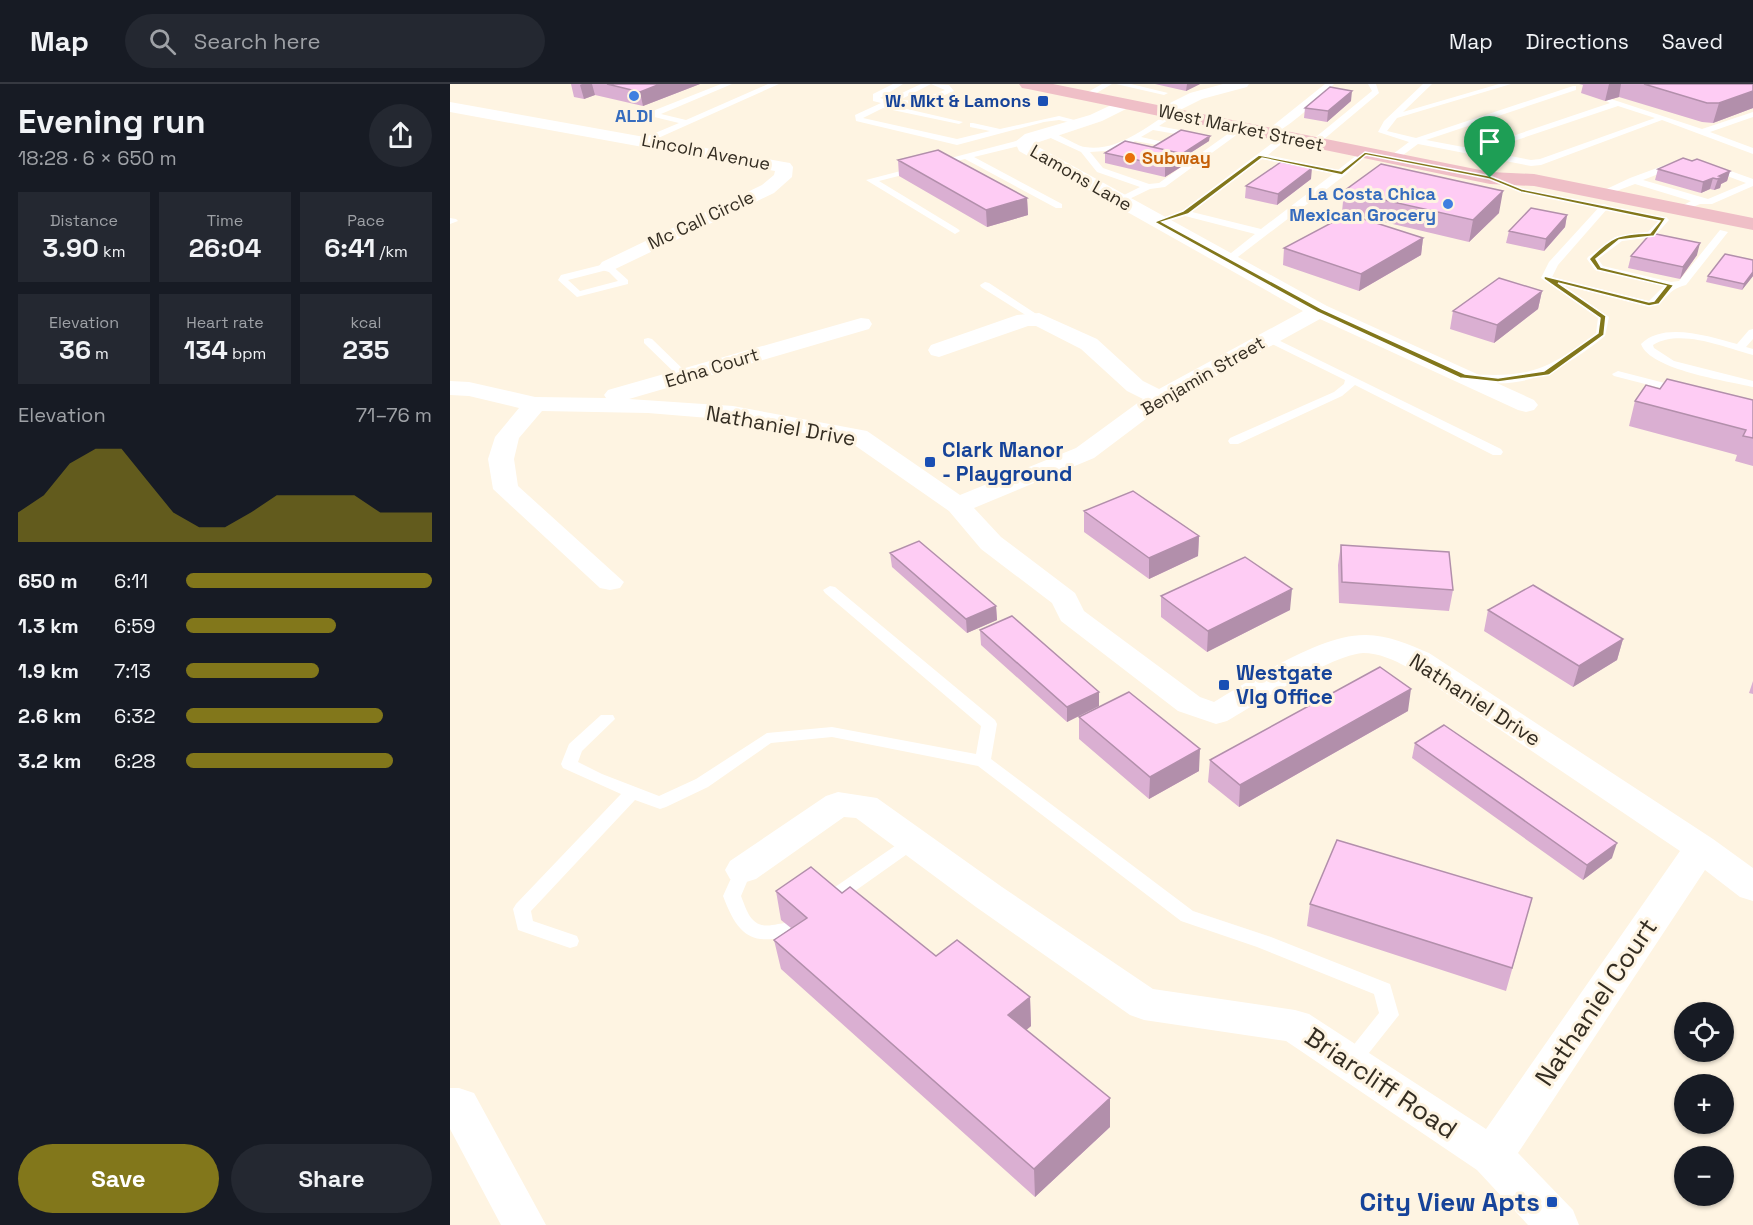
<!DOCTYPE html>
<html lang="en">
<head>
<meta charset="utf-8">
<style>
  :root { --surface:#171b24; --page:#242831; --text:#f1f3f6; --muted:#9ea1a6; --line:#363941; --accent:#82771b }
  body { margin:0; font-family:"Space Grotesk",sans-serif; background:var(--page); color:var(--text); height:100vh; display:flex; flex-direction:column; font-size:22px; white-space:nowrap }
  * { box-sizing:border-box; margin:0 }
  p { font-size:20px; color:var(--muted) }
  .icon { flex:none; width:33px; height:33px; fill:none; stroke:currentColor; stroke-width:2; stroke-linecap:round; stroke-linejoin:round }
  .map { position:relative; flex:1; overflow:hidden }
  .drawer { display:flex; flex-direction:column; background:var(--surface); width:450px }
  .drawer>* { flex:none }
  .buttons { position:absolute; left:1224px; top:918px; display:grid; gap:12px }
  .buttons a { display:grid; place-items:center; width:60px; height:60px; border-radius:50%; background:var(--surface); box-shadow:0 2px 4px #0004; font-size:30px }
  .pin { position:absolute; display:grid; place-items:center; width:51px; height:51px; color:#fff; margin:-62px -26px; border-radius:50% 50% 50% 0; rotate:-45deg; box-shadow:0 0 6px #0007 }
  .pin .icon { rotate:45deg }
  .round { display:grid; place-items:center; flex:none; width:63px; height:63px; border-radius:32px; background:var(--page) }
  .headline { display:flex; align-items:center; justify-content:space-between; height:102px; padding:0 18px }
  h1 { font-size:33px; font-weight:700; line-height:45px }
  .figures { display:grid; grid-template-columns:repeat(3,1fr); gap:9px; height:102px; padding:6px 18px }
  .figures div { display:grid; align-content:center; border-radius:0px; background:var(--page); text-align:center }
  .figures b { font-size:26px; font-weight:700 }
  .figures small { font-size:16px; font-weight:400 }
  .figures p { font-size:16px }
  .chart { height:168px; padding:12px 18px }
  .chart p { display:flex; justify-content:space-between }
  .chart svg { width:100%; height:108px; margin-top:6px; fill:var(--accent); opacity:.7 }
  .cta { display:flex; gap:12px; margin-top:auto; padding:12px 18px }
  .cta a { flex:1; height:69px; border-radius:36px; background:var(--accent); color:#fff; font-size:24px; font-weight:700; line-height:69px; text-align:center }
  .cta a+a { background:var(--page); color:var(--text) }
  ul { padding:0 18px; list-style:none; font-size:20px }
  li { display:grid; grid-template-columns:96px 72px 1fr; align-items:center; height:45px }
  li i { height:15px; border-radius:8px; background:var(--accent) }
  header { display:flex; align-items:center; gap:36px; box-sizing:border-box; height:84px; padding:0 30px; background:var(--surface); border-bottom:2px solid var(--line) }
  header strong { font-size:28px }
  nav { display:flex; gap:33px; margin-inline-start:auto; font-size:21px }
  .search { width:420px; height:54px; background:var(--page); display:flex; align-items:center; gap:15px; box-sizing:border-box; padding:0 21px; border-radius:33px; color:var(--muted); font-size:22px }
  main { display:flex; flex:1; min-height:0 }
  .map>svg:first-child { display:block }
  .lines { fill:none; stroke-linecap:round; stroke-linejoin:round }
  .service { fill:#fff; fill-rule:evenodd }
  .minor { fill:#fff; fill-rule:evenodd }
  .primary { fill:#efbfc7; fill-rule:evenodd }
  .wall { fill:#daafd2 }
  .shaded-wall { fill:#b28fab }
  .building { fill:#feccf4; stroke:#b28fab; stroke-width:1.5 }
  .route { fill:#82771b; stroke:#fff; stroke-width:1.5; fill-rule:evenodd }
  .shop-dot { fill:#3f7fe0; stroke:#fef4e2; stroke-width:2 }
  .transit-dot { fill:#1a4fb4; stroke:#fef4e2; stroke-width:2 }
  .food-dot { fill:#e8710a; stroke:#fef4e2; stroke-width:2 }
  .labels { text-anchor:middle; stroke-width:6; stroke-linejoin:round; paint-order:stroke }
  .far-transit-label { font-size:18px; font-weight:bold; fill:#164399; stroke:#fef4e2; text-anchor:end }
  .far-shop-label { font-size:18px; font-weight:bold; fill:#366cbe; stroke:#fef4e2 }
  .far-street-label { font-size:18px; fill:#342d22; stroke:#fef4e2 }
  .far-food-label { font-size:18px; font-weight:bold; fill:#c56008; stroke:#fef4e2; text-anchor:start }
  .street-label { font-size:21px; fill:#342d22; stroke:#fef4e2 }
  .transit-label { font-size:21px; font-weight:bold; fill:#164399; stroke:#fef4e2; text-anchor:start }
  .near-street-label { font-size:26px; fill:#342d22; stroke:#fef4e2 }
  .near-transit-label { font-size:26px; font-weight:bold; fill:#164399; stroke:#fef4e2; text-anchor:end }
</style>
</head>
<body>
<header>
<strong>Map</strong>
<div class="search"><svg class="icon" aria-label="search" viewBox="0 0 24 24"><circle cx="10" cy="10" r="6"/><path d="M15 15l6 6"/></svg>Search here</div>
<nav><a>Map</a><a>Directions</a><a>Saved</a></nav>
</header>
<main>
<section class="drawer">
<div class="headline"><div><h1>Evening run</h1><p>18:28 · 6 × 650 m</p></div><a class="round"><svg class="icon" aria-label="share" viewBox="0 0 24 24"><path d="M12 15V3M7 8l5-5 5 5M5 13v7h14v-7"/></svg></a></div>
<div class="figures">
<div><p>Distance</p><b>3.90<small> km</small></b></div>
<div><p>Time</p><b>26:04</b></div>
<div><p>Pace</p><b>6:41<small> /km</small></b></div>
</div>
<div class="figures">
<div><p>Elevation</p><b>36<small> m</small></b></div>
<div><p>Heart rate</p><b>134<small> bpm</small></b></div>
<div><p>kcal</p><b>235</b></div>
</div>
<div class="chart"><p><span>Elevation</span>71–76 m</p>
<svg viewBox="0 0 160 44" preserveAspectRatio="none"><path d="M0 44V32L10 25L20 12L30 6L40 6L50 19L60 32L70 38L80 38L90 32L100 25L110 25L120 25L130 25L140 32L150 32L160 32V44z"/></svg>
</div>
<ul>
<li><b>650 m</b>6:11<i style="width:100%"></i></li>
<li><b>1.3 km</b>6:59<i style="width:61%"></i></li>
<li><b>1.9 km</b>7:13<i style="width:54%"></i></li>
<li><b>2.6 km</b>6:32<i style="width:80%"></i></li>
<li><b>3.2 km</b>6:28<i style="width:84%"></i></li>
</ul>
<div class="cta"><a>Save</a><a>Share</a></div>
</section>
<div class="map">
<svg width="1303" height="1141" viewBox="0 0 1303 1141">
  <rect width="100%" height="100%" fill="#fef4e2"/>
  <g class="lines">
    <!-- service -->
    <path class="service" d="M271 0H282L211 30 236 36 318 0H329L197 59H191V55L229 39 200 32V28Z
      M443 0H453L430 14 437 16 471 0H481L440 21 513 38 509 40 433 24 413 34 507 55 540 47 520 43V39H523L550 45 609 32 636 39 632 41 609 36 594 38 507 61 406 37 405 31 431 19 423 17V10Z
      M481 0 499 1 504 7 469 22 449 18 453 16 468 17 495 6Z
      M652 0H662L638 14 631 12Z
      M666 0H681L718 9 714 11Z
      M875 0H884C873 12 830 53 815 52V48Z
      M918 0H926L929 9 867 61H861V57L922 7Z
      M973 0H982L953 28 1049 0H1061L947 34 937 47 966 54 1123 2H1126V6L976 56 1024 65 1160 19 1154 16 1158 14 1252 45 1303 28V33L1260 48 1303 64V70L1212 36 1091 81 1081 82 968 60 945 77H939V73L959 58 928 48 934 37ZM1168 22 1205 34 1090 75 1081 76 1034 67Z
      M720 28 727 30 709 42 749 50V54L703 46 691 53 718 59V63L685 57 670 66 640 68 653 84 699 100 709 99 789 42 796 44 715 103 700 105 669 120 664 117 666 115 690 103 647 88 631 68 592 50C603 43 623 61 635 63 667 68 695 44 720 28Z
      M833 51 840 53 818 71 888 86 912 67 919 69 895 91 780 179 771 177 805 150 735 132 707 141 702 138 732 127ZM812 75 883 90 811 145 742 128Z
      M574 55 577 56V60L524 73 612 120V124H606L515 75 429 97 508 145 510 147 505 150 416 96Z
      M1226 77 1229 78V82L1193 96 1258 115 1296 99 1258 85V81L1261 80 1303 95V102L1262 120H1250L1231 128 1226 125 1241 117 1185 100 1156 111 1148 109 1180 94Z
      M1154 120 1157 121V125L1108 181 1102 193 1199 217 1214 202 1145 186 1137 175 1138 173 1165 153 1198 148 1211 134H1217L1219 136 1204 153 1172 157 1148 175 1153 182 1221 198 1229 197 1270 146 1278 148 1236 201C1215 206 1219 218 1199 223L1113 201 1159 233 1155 252C1111 287 1073 309 1015 295L1013 293 1019 290C1080 294 1098 286 1146 249L1148 234 1091 194 1099 178 1151 121Z
      M0 134 6 135 8 137 0 140Z
      M159 179 178 196V200L127 213 108 196 111 191ZM157 186 168 197 130 207 118 196Z
      M535 198 539 199 594 235 593 237H585L531 203 530 201Z
      M1303 245V255L1296 263 1303 265V271C1275 264 1231 244 1203 261L1204 264 1224 277 1303 297V303C1278 297 1200 286 1191 260 1214 237 1260 253 1287 260L1299 246Z
      M818 251 1051 365 1053 368 1051 371H1043L905 301 892 312 788 360H780L778 357 780 354 884 308 894 300 895 296 814 256V252Z
      M198 254 202 255 239 291V295H231L194 259V255Z
      M1168 287 1234 304 1236 306 1230 309 1164 292 1162 290Z
      M380 502 385 503 545 636 547 640 541 675 743 827 821 853 940 900 949 931 907 984 900 987 893 984 890 978 929 929 924 910 807 863 731 837 528 682 382 653 321 659 258 703 216 723 210 725 185 716 81 827 83 837 127 852 129 857 127 862 120 864 68 846 63 825 66 820 171 710 113 684 111 680 119 660 151 631H163L165 635 132 667 128 678 152 690 209 712 246 695 317 649 382 643 526 670 531 642 375 509 373 506Z
      M464 751 470 753 473 757 470 761 381 824 375 826 369 824 366 819 369 814 458 753Z
      M293 779 299 781 302 786 291 812C299 833 303 846 328 840 336 839 340 837 348 839L350 844 348 849C304 863 289 855 273 812L287 781Z"/>
    <!-- minor -->
    <path class="minor" d="M773 0H799L797 3 752 15 720 31 714 33 706 28 708 25 740 9Z
      M674 15 682 20 680 23 652 37 583 60 877 222 1084 316 1088 321 1084 326 1076 328 1068 326 870 235 717 319 644 374 524 424 551 453 625 509 634 527 750 613 764 618C803 595 871 550 916 551 938 551 960 561 979 569L1263 755 1303 784V817L1290 813 1255 786 1068 1069 1123 1126 1129 1141H1078L1027 1086 836 957 694 936 680 931 526 823 406 734 394 733 306 795 293 799 280 795 275 786 280 777 376 712 388 708 427 714 552 803 703 905 845 926 859 930 1036 1045 1230 767 957 583C944 576 929 569 913 569 881 571 808 619 777 637L766 640 728 627 611 537 602 519 531 465 499 427 400 358 283 336 198 329 92 327 69 354 64 375 68 402 174 498 170 504 160 506 150 504 43 405 38 375 45 353 69 324 19 312 0 311V297L19 298 85 313 156 314 154 311 158 306 411 234 419 235 422 240 419 245 179 315 283 322 417 347 510 411 626 364 693 315 677 307 631 265 586 242H578L489 273 481 271 478 266 481 261 567 231 589 229 647 255 693 297 709 305 853 227 569 67 565 58 575 50 640 31Z
      M0 18 334 78 340 79 343 83 342 93 324 109 159 188 152 186 149 182 152 178 312 101 324 91 325 87 0 28Z
      M0 1004H9L24 1009 96 1141H51L0 1045Z"/>
    <!-- primary -->
    <path class="primary" d="M569 0H603L1040 88 1084 90 1303 134V146L1084 102 1040 100 578 5 572 4Z"/>
  </g>
  <!-- wall -->
  <path class="wall" d="M121 0H250L193 22 145 11 134 15 124 13Z
    M705 0H750L736 7Z
    M1129 0H1303V24L1263 39 1252 38 1169 13 1155 17 1131 9 1133 1Z
    M901 17 877 38 854 34 855 24Z
    M759 57 734 73V81L715 93 655 79V69Z
    M448 76 577 114 578 131 537 143 449 92Z
    M1208 85 1280 87 1277 97 1271 100 1270 104 1264 106 1260 105 1251 109 1205 96Z
    M861 95 827 121 795 114 796 102Z
    M894 107 1049 129 1019 158 892 128Z
    M1117 131 1115 143 1094 167 1056 159 1059 147Z
    M973 154 971 171 909 207 833 181 834 164Z
    M1247 171 1230 195 1178 184 1181 172Z
    M1303 176V192L1292 206 1256 198 1258 192Z
    M1092 207 1088 225 1044 259 1000 245 1003 227Z
    M1210 305 1303 316V382L1285 377 1287 371 1179 342 1185 317Z
    M634 427 749 452 748 472 699 495 634 448Z
    M891 461 1003 506 999 527 889 519 888 481Z
    M440 469 546 522 547 536 517 549 442 483Z
    M711 512 840 526 757 568 711 533Z
    M1038 526 1173 555 1167 576 1123 603 1034 547Z
    M530 546 649 622 617 638 531 561Z
    M1303 597V610L1299 609Z
    M958 627 789 723 758 698 760 676Z
    M629 633 749 687 699 715 629 655Z
    M965 659 1162 774 1133 796 962 674Z
    M326 807 392 809 486 872 580 913 581 942 576 946 660 1043 585 1113 331 885 324 856 341 844 331 836Z
    M1082 814 1056 907 857 842 860 820Z"/>
  <!-- shaded-wall -->
  <path class="shaded-wall" d="M132 0H142L145 11 134 15 130 1Z
    M210 0H250L193 22 190 8Z
    M737 0H750L736 7Z
    M1159 0H1171L1169 13 1155 17Z
    M902 7 901 17 877 38 878 27Z
    M1303 7V24L1263 39 1269 19Z
    M760 52 759 57 734 73V81L715 93V82L725 73Z
    M862 84 861 95 827 121 828 110Z
    M1280 87 1277 97 1271 100 1270 104 1264 106 1269 92Z
    M1263 94 1260 105 1251 109 1253 98Z
    M1053 107 1049 129 1019 158 1023 136Z
    M577 114 578 131 537 143 536 126Z
    M1117 131 1115 143 1094 167 1096 155Z
    M973 154 971 171 909 207 911 190Z
    M1250 159 1247 171 1230 195 1233 183Z
    M1303 188V192L1292 206 1294 200Z
    M1092 207 1088 225 1044 259 1047 241Z
    M749 452 748 472 699 495V474Z
    M842 505 840 526 757 568 758 547Z
    M546 522 547 536 517 549 516 535Z
    M1173 555 1167 576 1123 603 1129 582Z
    M961 605 958 627 789 723 790 701Z
    M649 608V622L617 638V623Z
    M750 665 749 687 699 715 700 693Z
    M1167 759 1162 774 1133 796 1137 781Z
    M580 913 581 942 560 960 558 931Z
    M660 1014V1043L585 1113 584 1085Z"/>
  <!-- building -->
  <path class="building" d="M157 0H210L190 8Z
    M1194 0H1303V7L1269 19H1257Z
    M880 3 902 7 878 27 855 24Z
    M731 46 760 52 732 70 703 63Z
    M675 57 734 70 715 82 655 69Z
    M488 66 577 114 536 126 448 76Z
    M1233 74 1242 77 1247 75 1280 87 1269 92 1273 93 1267 95 1263 94 1253 98 1208 85Z
    M831 78 862 84 828 110 796 102Z
    M931 80 1053 107 1023 136 894 107Z
    M1081 124 1117 131 1096 155 1059 147Z
    M898 130 973 154 911 190 834 164Z
    M1201 149 1250 159 1233 183 1181 172Z
    M1275 170 1303 176V188L1294 200 1258 192Z
    M1049 194 1092 207 1047 241 1003 227Z
    M1217 295 1303 316V354L1293 352 1296 346 1185 317 1196 301 1210 305Z
    M683 407 749 452 699 474 634 427Z
    M469 457 546 522 516 535 440 469Z
    M891 461 999 468 1003 506 892 498Z
    M795 473 842 505 758 547 711 512Z
    M1083 501 1173 555 1129 582 1038 526Z
    M562 532 649 608 617 623 530 546Z
    M930 583 961 605 790 701 760 676Z
    M679 608 750 665 700 693 629 633Z
    M994 641 1167 759 1137 781 965 659Z
    M887 756 1082 814 1062 884 860 820Z
    M361 783 392 809 400 803 486 872 507 856 580 913 558 931 660 1014 584 1085 324 856 357 834 326 807Z"/>
  <!-- route -->
  <path class="route" d="M915 68 1040 92 1072 105 1216 134 1204 152 1169 156 1146 175 1151 183 1224 201 1209 220 1199 222 1108 199 1156 232 1154 251 1099 291 1048 298 1010 294 867 228 704 138 733 127 809 71 891 87ZM916 71 1039 95 1071 108 1210 137 1200 149C1168 150 1162 152 1139 175L1147 186 1216 202 1204 217 1199 218 1094 192V195L1150 234 1148 249 1094 287 1048 294 1015 290 872 225 712 138 738 130 812 74 892 91Z"/>
  <!-- markers -->
  <g class="shop-dot">
    <circle cx="184" cy="12" r="6"/>
    <circle cx="998" cy="120" r="6"/>
  </g>
  <g class="transit-dot">
    <rect x="587" y="11" width="12" height="12" rx="3"/>
    <rect x="474" y="372" width="12" height="12" rx="3"/>
    <rect x="768" y="595" width="12" height="12" rx="3"/>
    <rect x="1096" y="1112" width="12" height="12" rx="3"/>
  </g>
  <circle class="food-dot" cx="680" cy="74" r="6"/>
  <g class="labels">
    <!-- far-transit labels -->
    <g class="far-transit-label">
      <text x="581" y="23">W. Mkt &amp; Lamons</text>
    </g>
    <!-- far-shop labels -->
    <g class="far-shop-label">
      <text x="184" y="38">ALDI</text>
      <text x="986" y="116" text-anchor="end">La Costa Chica<tspan x="986" dy="21">Mexican Grocery</tspan></text>
    </g>
    <!-- far-street labels -->
    <g class="far-street-label">
      <text transform="translate(791 44) rotate(12)" y="6">West Market Street</text>
      <text transform="translate(256 68) rotate(11)" y="6">Lincoln Avenue</text>
      <text transform="translate(631 94) rotate(30)" y="6">Lamons Lane</text>
      <text transform="translate(251 136) rotate(-25)" y="6">Mc Call Circle</text>
      <text transform="translate(262 284) rotate(-17)" y="6">Edna Court</text>
      <text transform="translate(753 292) rotate(-30)" y="6">Benjamin Street</text>
    </g>
    <!-- far-food labels -->
    <g class="far-food-label">
      <text x="692" y="80">Subway</text>
    </g>
    <!-- street labels -->
    <g class="street-label">
      <text transform="translate(331 342) rotate(10)" y="7">Nathaniel Drive</text>
      <text transform="translate(1025 616) rotate(33)" y="7">Nathaniel Drive</text>
    </g>
    <!-- transit labels -->
    <g class="transit-label">
      <text x="492" y="373">Clark Manor<tspan x="492" dy="24">- Playground</tspan></text>
      <text x="786" y="596">Westgate<tspan x="786" dy="24">Vlg Office</tspan></text>
    </g>
    <!-- near-street labels -->
    <g class="near-street-label">
      <text transform="translate(1146 918) rotate(-56)" y="9">Nathaniel Court</text>
      <text transform="translate(931 999) rotate(34)" y="9">Briarcliff Road</text>
    </g>
    <!-- near-transit labels -->
    <g class="near-transit-label">
      <text x="1090" y="1127">City View Apts</text>
    </g>
  </g>
</svg>
<div class="buttons">
<a><svg class="icon" aria-label="locate" viewBox="0 0 24 24"><circle cx="12" cy="12" r="6"/><path d="M12 2v4M12 18v4M2 12h4M18 12h4"/></svg></a>
<a>+</a>
<a>−</a>
</div>
<div class="pin" style="left:1040px;top:94px;background:#1e9e55"><svg class="icon" aria-label="arrive" viewBox="0 0 24 24"><path d="M6 21V4h12l-3 4 3 4H6"/></svg></div>
</div>
</main>
</body>
</html>
